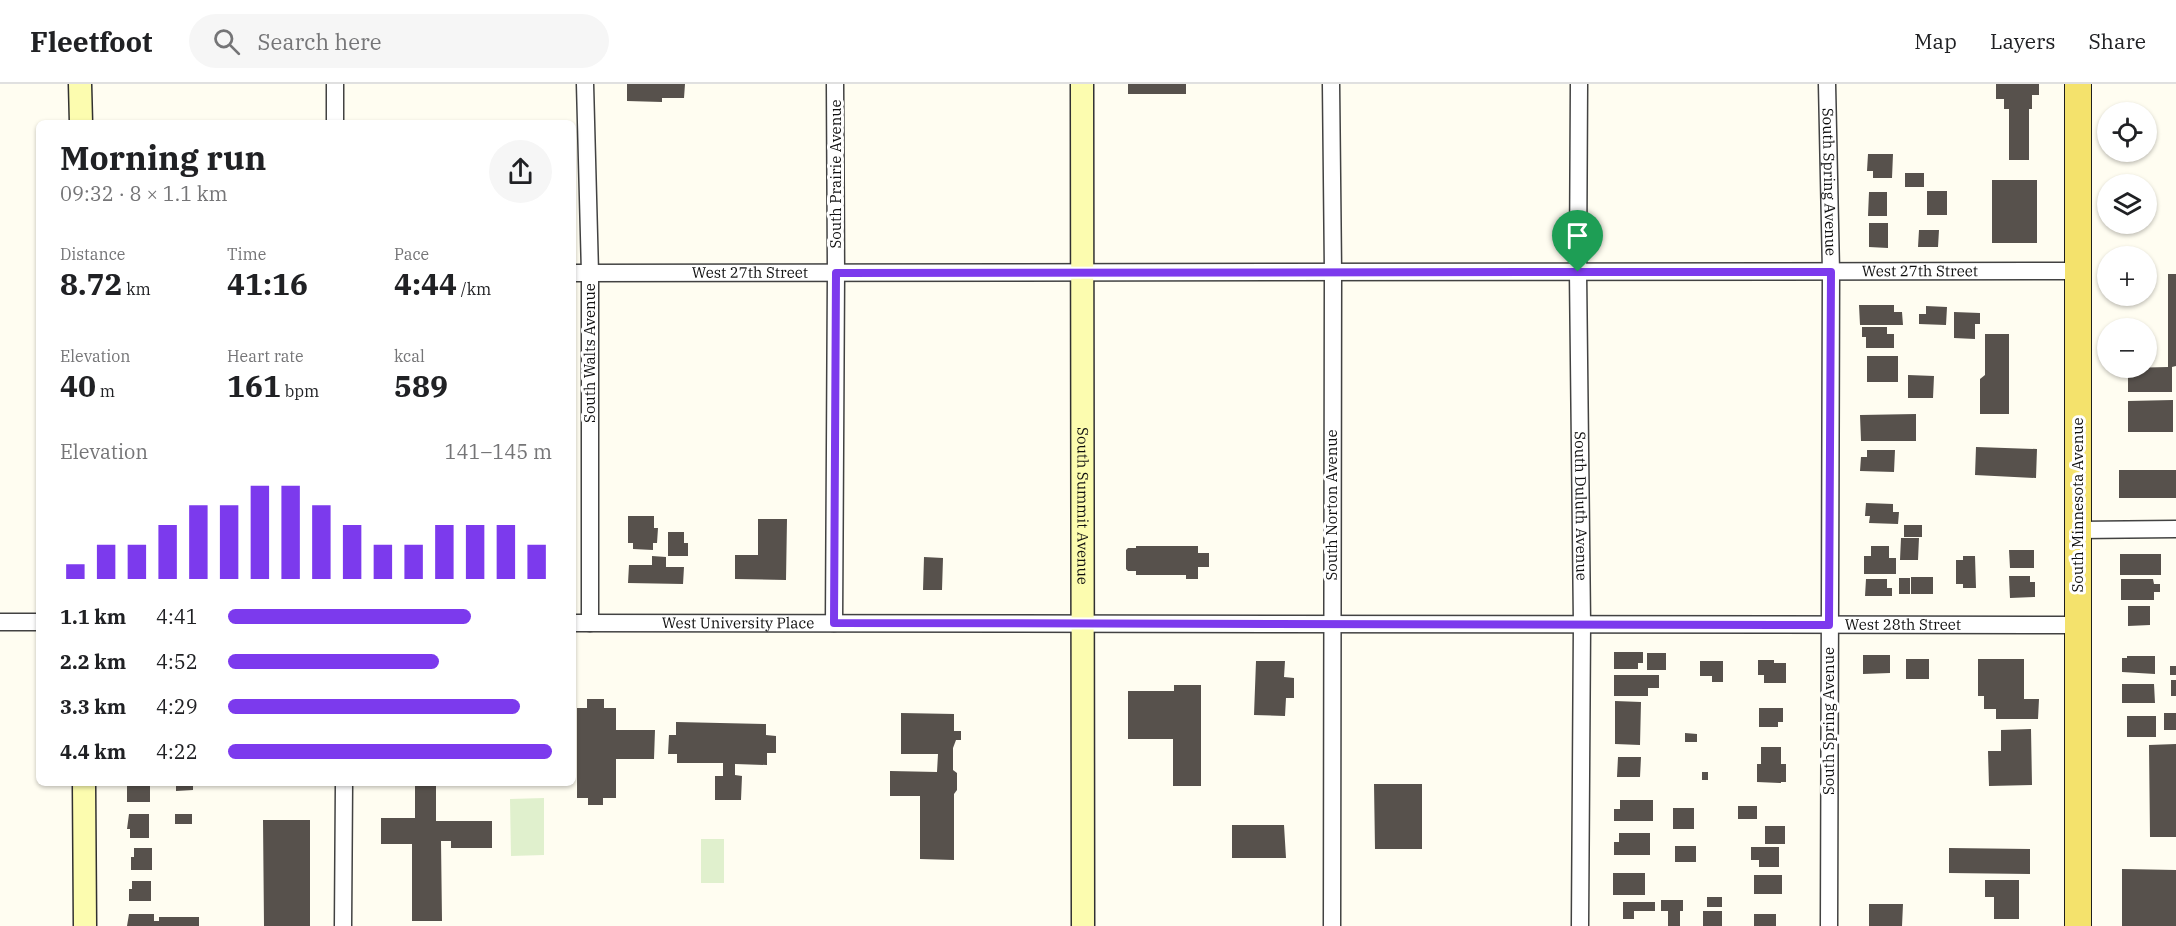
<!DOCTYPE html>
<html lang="en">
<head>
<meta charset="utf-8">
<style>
  :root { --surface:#fff; --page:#f6f6f6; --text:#202124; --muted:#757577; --line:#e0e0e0; --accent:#7c3aed }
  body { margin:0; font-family:"IBM Plex Serif",serif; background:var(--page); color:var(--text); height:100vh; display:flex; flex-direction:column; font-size:22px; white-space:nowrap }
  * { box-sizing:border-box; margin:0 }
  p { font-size:20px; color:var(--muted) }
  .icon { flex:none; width:33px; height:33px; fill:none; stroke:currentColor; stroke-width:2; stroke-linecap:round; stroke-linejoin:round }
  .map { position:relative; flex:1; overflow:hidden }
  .details { position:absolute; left:36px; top:36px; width:540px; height:666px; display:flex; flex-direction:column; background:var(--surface); border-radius:9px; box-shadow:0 2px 4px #0004 }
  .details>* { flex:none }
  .fabs { position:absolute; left:2097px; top:18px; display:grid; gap:12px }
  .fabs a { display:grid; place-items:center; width:60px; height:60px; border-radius:50%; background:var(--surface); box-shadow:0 2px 4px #0004; font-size:30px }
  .pin { position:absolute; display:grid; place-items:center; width:51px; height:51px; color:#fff; margin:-62px -26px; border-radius:50% 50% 50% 0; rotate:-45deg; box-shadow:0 0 6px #0007 }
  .pin .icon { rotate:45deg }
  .round { display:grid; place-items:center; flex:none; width:63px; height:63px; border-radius:32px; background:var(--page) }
  .summary { display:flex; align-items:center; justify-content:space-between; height:102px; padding:0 24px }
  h1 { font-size:33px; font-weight:800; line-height:45px }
  .figures { display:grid; grid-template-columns:repeat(3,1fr); gap:9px; height:102px; padding:6px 24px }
  .figures div { display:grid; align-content:center }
  .figures b { font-size:30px; font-weight:800 }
  .figures small { font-size:16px; font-weight:400 }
  .figures p { font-size:16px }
  .chart { height:168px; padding:12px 24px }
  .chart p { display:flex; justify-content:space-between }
  .chart svg { width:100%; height:108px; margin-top:6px; stroke:var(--accent); stroke-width:6 }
  ul { padding:0 24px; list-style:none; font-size:20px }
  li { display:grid; grid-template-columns:96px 72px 1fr; align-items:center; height:45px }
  li i { height:15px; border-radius:8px; background:var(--accent) }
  header { display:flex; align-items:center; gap:36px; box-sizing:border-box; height:84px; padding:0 30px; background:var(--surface); border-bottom:2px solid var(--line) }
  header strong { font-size:28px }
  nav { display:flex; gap:33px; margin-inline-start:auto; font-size:21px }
  .search { width:420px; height:54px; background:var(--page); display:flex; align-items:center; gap:15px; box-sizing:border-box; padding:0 21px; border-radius:33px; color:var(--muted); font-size:22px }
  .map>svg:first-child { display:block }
  .pitch { fill:#e0f0cd }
  .building { fill:#57514c }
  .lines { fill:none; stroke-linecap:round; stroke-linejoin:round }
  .street-casing { stroke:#424242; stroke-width:19 }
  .secondary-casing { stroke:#313131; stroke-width:25 }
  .primary-casing { stroke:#202020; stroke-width:28 }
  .street { stroke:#fff; stroke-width:16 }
  .secondary { stroke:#fcfcaf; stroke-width:22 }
  .primary { stroke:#f4e26c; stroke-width:26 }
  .route-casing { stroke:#fff; stroke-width:12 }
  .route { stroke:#7c3aed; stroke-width:8 }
  .labels { text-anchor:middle; stroke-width:6; stroke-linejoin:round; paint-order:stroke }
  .street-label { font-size:15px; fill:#0f0f0f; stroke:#fff }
</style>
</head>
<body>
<header>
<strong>Fleetfoot</strong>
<div class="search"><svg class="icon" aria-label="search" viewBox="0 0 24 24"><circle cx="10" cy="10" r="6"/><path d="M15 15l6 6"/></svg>Search here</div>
<nav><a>Map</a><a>Layers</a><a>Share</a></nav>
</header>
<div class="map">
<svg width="2176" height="842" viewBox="0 0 2176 842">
  <rect width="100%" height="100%" fill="#fffdf1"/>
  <!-- pitch -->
  <path class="pitch" d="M544 714V771L511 772 510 715Z
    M701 755H724V799H701Z"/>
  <!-- building -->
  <path class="building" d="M627 0H685L684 14H662V18L627 17Z
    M1128 0H1186V10H1128Z
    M1996 0H2039V11H2032V25H2029V76H2009V25H2004V15H1996Z
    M1868 70H1893L1892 94H1873V87H1867Z
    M1905 89H1924V103H1905Z
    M1992 96H2037V159H1992Z
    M1927 107H1947V131H1927Z
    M1869 108H1887V132H1868Z
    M1869 139H1888V164L1869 163Z
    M1919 146H1939L1938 163H1918Z
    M2168 190H2176V282L2172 283V308H2128V284L2168 283Z
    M1859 221H1894V228H1902L1903 241H1860Z
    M1926 222 1947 223 1946 241 1919 240V230H1926Z
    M1954 228 1980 229V240H1975V255L1954 254Z
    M1862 243H1887V250H1894V264H1866V253H1862Z
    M1985 250H2009V330H1980V295L1985 291Z
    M1867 272H1898V298H1867Z
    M1908 291 1934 292 1933 314H1908Z
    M2173 316V348H2128V317Z
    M1916 330V357H1861L1860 331Z
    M1976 363 2037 365 2036 394 1975 391Z
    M1867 366H1895L1894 388 1860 387 1861 373H1867Z
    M2119 386H2176V414H2119Z
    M1866 419 1893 420V428H1899L1898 440 1869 439 1870 432H1865Z
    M628 432H654V444H658L657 459H653V466L633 465V459H628Z
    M758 435H787L786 496 735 495V471H758Z
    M1904 441H1922V453H1904Z
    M668 448H684V459H688V472H668Z
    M1901 454H1919L1918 476H1900Z
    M1136 462H1198V469H1209V483H1198V495H1186V491H1136V487H1128L1126 485V466L1128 464H1136Z
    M1871 462H1889V474H1896V490H1864V472H1871Z
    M2009 466H2034V484H2010Z
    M2120 470H2161V491H2120Z
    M652 472 666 473V483H684L683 500 628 499 629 481H652Z
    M1963 472H1975L1976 504H1963V500H1956V476H1963Z
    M924 473 943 474 942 506H923Z
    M2009 492H2030V498H2035V513L2010 514Z
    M1911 493H1933V510H1911Z
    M1899 494H1910V510H1899Z
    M1866 495H1887V504H1892V512H1865Z
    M2121 495H2153L2154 500H2160V508H2154V516H2121Z
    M2128 522H2150V541L2128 542Z
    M1614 568H1643V579H1638V585H1614Z
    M1647 569H1666V586H1647Z
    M1863 571H1890V589L1863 590Z
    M2127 572H2155V590L2122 588V574H2127Z
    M1906 575H1929V595H1906Z
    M1978 575H2024V615H2039L2038 635H1996V625H1984V612H1978Z
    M1758 576H1774V579H1786V599H1764V591H1758Z
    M1256 577H1285L1284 593 1294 594V614H1286L1285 632 1254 631Z
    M1700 577H1723V598H1712V592H1700Z
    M2170 582H2176V591H2170Z
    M1614 591H1659V604H1648V612H1614Z
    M2171 596H2176V612H2171Z
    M2122 600H2154L2155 619H2122Z
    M1174 601H1201V702H1173V655H1128V607H1174Z
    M587 615H604V624H616V646H655L654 675H616V714H603V721H588V714H577V624H587Z
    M1615 617 1641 618 1640 661 1615 660Z
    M1759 624H1783V638H1778V643H1759Z
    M901 629 954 630V647H961V656H956L953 664V686L957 689V706L954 710V776L920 775V712H890V687L937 688 938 670H901Z
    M2164 629H2176V646H2164Z
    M2127 632H2156V653H2127Z
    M676 638 766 640V651L776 652V669H767V681L735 680V691L742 692 741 716H715V692H723V679H677V670H668L669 651H676Z
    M2031 645 2032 701 1989 702 1988 667H2001V646Z
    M1685 649 1697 650V658H1685Z
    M2176 660V753H2150L2149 661Z
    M1761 663H1781V680H1786V698H1781V699L1757 698V680H1761Z
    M1618 673H1641L1640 693H1617Z
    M1702 688H1708V696H1702Z
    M129 699H150V718H127V701H129Z
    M176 699H193V706L176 707Z
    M415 699H436V737H492V764H451V757H441L442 837H412V760H381V734H415Z
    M1374 700H1422V765H1375Z
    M1620 716H1653V737H1614V725H1620Z
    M1738 722H1757V735H1738Z
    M1673 724H1694V745H1673Z
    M129 730H149V754H130V745H127Z
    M175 730H192V740H175Z
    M263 736H310V842H264Z
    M1232 741H1284L1286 774H1232Z
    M1765 742H1785V760H1765Z
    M1619 749H1650V771H1614V758H1619Z
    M1675 762H1696V778H1675Z
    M1751 763H1779V783H1759V776H1751Z
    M134 764H152V786H131V773H134Z
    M1949 764 2030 765V790L1949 789Z
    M2122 785 2176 786V842H2122Z
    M1613 789H1645V811H1613Z
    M1754 791H1782V810H1754Z
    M1985 796H2019V835H1994V813H1985Z
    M132 797H151V817H129V805H132Z
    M1707 813H1722V823H1707Z
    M1661 816H1683V827H1680V842H1668V827H1661Z
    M1623 818H1655V827H1634V835H1623Z
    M1869 820H1903L1902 842H1869Z
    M1703 827H1722V842H1703Z
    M129 830H154V837H159V833H199V842H127Z
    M1754 830H1776V842H1754Z"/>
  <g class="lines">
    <!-- street casing -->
    <g class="street-casing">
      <g id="street">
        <path d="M335 0V39"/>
        <path d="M585 0 590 189V539"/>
        <path d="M1331 0 1333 188 1332 842"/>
        <path id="s1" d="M1579 0 1578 188 1582 540 1580 842"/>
        <path id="s2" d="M1827 0 1831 188 1829 842"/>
        <path id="s3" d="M573 189 2079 187"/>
        <path d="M2078 446 2176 445"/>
        <path d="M0 538H39"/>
        <path id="s4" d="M573 539 2077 541"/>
        <path d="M834 539 836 189 835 0"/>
        <path d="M343 842 344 699"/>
      </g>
    </g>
    <!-- secondary casing -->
    <g class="secondary-casing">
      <g id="secondary">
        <path d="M80 0 81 39"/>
        <path id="s5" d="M1082 0 1083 842"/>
        <path d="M84 699 85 842"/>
      </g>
    </g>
    <!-- primary casing -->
    <g class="primary-casing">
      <path id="primary" d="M2078 842V0"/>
    </g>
    <!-- street -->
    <use href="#street" class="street"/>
    <!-- secondary -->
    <use href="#secondary" class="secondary"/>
    <!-- primary -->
    <use href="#primary" class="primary"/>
  </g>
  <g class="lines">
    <!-- route casing -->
    <g class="route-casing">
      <path id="route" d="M1578 188H1831L1829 541 834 539 836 189Z"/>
    </g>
    <!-- route -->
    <use href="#route" class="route"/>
  </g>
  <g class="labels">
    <!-- street labels -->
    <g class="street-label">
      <text transform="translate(836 90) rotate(-90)" y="5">South Prairie Avenue</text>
      <text dy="5" stroke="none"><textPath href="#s2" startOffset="98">South Spring Avenue</textPath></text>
      <text dy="5" stroke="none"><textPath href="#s3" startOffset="1347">West 27th Street</textPath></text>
      <text dy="5" stroke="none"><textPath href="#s3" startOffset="177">West 27th Street</textPath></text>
      <text transform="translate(590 269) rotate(-90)" y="5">South Walts Avenue</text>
      <text dy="5" stroke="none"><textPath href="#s5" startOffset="422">South Summit Avenue</textPath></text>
      <text transform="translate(1332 421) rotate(-90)" y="5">South Norton Avenue</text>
      <text dy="5" stroke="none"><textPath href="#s1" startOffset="422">South Duluth Avenue</textPath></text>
      <text transform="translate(2078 421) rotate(-90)" y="5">South Minnesota Avenue</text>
      <text dy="5" stroke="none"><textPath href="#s4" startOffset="165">West University Place</textPath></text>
      <text dy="5" stroke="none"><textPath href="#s4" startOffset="1330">West 28th Street</textPath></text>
      <text transform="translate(1829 637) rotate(-90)" y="5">South Spring Avenue</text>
    </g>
  </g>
</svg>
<div class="fabs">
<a><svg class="icon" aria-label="locate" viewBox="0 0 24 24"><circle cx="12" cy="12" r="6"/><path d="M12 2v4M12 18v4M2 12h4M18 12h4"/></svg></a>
<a><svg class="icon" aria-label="layers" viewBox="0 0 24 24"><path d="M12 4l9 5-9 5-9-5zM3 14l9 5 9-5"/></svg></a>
<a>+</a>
<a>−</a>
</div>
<div class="pin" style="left:1578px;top:188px;background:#1e9e55"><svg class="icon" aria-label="arrive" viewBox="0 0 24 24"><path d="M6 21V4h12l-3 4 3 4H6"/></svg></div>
<section class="details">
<div class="summary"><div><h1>Morning run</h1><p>09:32 · 8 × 1.1 km</p></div><a class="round"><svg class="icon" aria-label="share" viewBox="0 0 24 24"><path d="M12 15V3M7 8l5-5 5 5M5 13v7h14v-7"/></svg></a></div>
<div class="figures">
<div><p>Distance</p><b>8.72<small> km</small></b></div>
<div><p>Time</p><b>41:16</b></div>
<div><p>Pace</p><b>4:44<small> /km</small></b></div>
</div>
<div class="figures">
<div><p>Elevation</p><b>40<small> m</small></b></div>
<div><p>Heart rate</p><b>161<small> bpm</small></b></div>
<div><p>kcal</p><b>589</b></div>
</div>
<div class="chart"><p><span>Elevation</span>141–145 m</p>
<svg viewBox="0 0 160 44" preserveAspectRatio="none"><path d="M5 44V38M15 44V30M25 44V30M35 44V22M45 44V14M55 44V14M65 44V6M75 44V6M85 44V14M95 44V22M105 44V30M115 44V30M125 44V22M135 44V22M145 44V22M155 44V30"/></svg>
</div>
<ul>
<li><b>1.1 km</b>4:41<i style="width:75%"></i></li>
<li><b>2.2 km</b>4:52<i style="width:65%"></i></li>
<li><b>3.3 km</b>4:29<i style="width:90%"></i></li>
<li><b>4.4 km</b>4:22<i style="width:100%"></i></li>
</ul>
</section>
</div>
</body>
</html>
